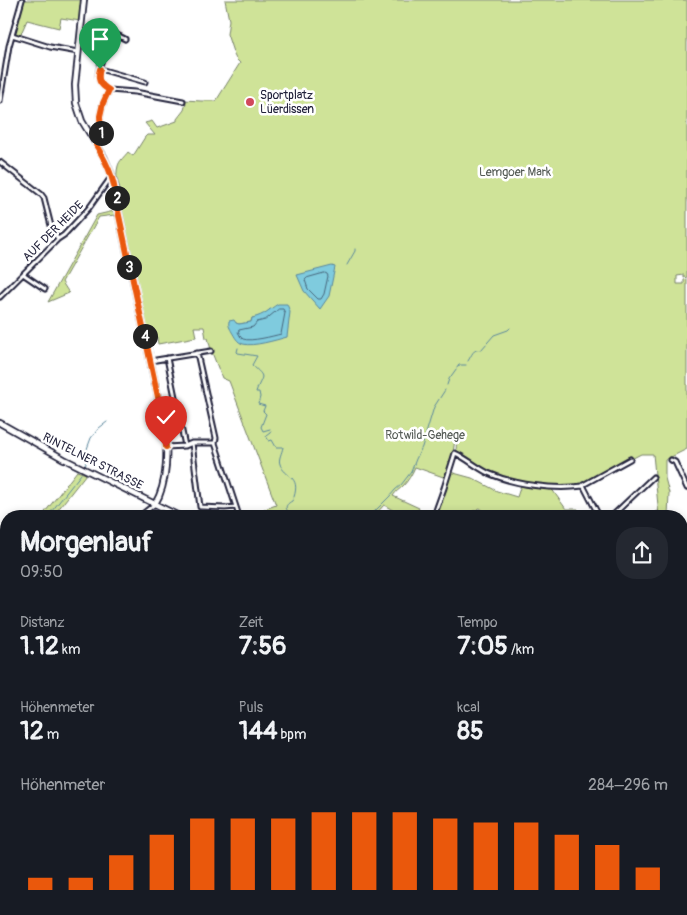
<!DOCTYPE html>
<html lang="de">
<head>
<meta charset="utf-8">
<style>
  :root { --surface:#171b24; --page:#242831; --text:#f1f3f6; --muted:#9ea1a6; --accent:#ea580c }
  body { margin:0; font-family:Pangolin,sans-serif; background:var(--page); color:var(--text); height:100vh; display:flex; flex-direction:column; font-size:19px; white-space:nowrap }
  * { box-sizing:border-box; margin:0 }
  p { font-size:16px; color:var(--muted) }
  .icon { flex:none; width:28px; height:28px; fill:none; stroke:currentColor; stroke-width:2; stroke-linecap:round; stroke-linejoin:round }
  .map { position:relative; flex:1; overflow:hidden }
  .side { position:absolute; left:0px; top:510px; width:688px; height:405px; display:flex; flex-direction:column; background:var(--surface); border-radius:20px 20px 0 0; box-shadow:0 2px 8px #0003 }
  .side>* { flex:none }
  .pin { position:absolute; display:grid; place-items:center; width:42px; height:42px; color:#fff; margin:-51px -21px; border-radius:50% 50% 50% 0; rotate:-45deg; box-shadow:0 0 5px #0007 }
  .pin .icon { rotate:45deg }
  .km { position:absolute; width:25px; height:25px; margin:-12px; border-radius:50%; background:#222; color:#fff; font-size:14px; line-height:25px; text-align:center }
  .round { display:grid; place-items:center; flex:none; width:52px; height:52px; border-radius:20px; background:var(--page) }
  .headline { display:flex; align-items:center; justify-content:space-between; height:85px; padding:0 20px }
  h1 { font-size:28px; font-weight:700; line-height:38px }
  .stats { display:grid; grid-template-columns:repeat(3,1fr); gap:8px; height:85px; padding:5px 20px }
  .stats div { display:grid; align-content:center }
  .stats b { font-size:25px; font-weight:700 }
  .stats small { font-size:14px; font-weight:400 }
  .stats p { font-size:14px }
  .chart { height:140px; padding:10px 20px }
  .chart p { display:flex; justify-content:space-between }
  .chart svg { width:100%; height:90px; margin-top:5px; stroke:var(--accent); stroke-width:6 }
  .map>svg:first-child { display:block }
  .built { fill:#ebecfb }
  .green { fill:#cfe398; stroke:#78826a; fill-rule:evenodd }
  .water { fill:#7fcbde; stroke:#5a879d }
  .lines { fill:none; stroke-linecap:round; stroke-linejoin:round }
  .shore { stroke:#47667c; stroke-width:1 }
  .stream { stroke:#5a879d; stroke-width:1 }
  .minor-casing { stroke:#22223b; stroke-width:7 }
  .major-casing { stroke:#22223b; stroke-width:8 }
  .minor { stroke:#fff; stroke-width:3 }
  .major { stroke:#fff; stroke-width:4.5 }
  .route-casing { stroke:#fff; stroke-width:10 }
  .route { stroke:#ea580c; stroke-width:6 }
  .poi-dot { fill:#d1495b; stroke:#fff; stroke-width:2 }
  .labels { text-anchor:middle; stroke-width:5; stroke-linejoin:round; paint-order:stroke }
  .poi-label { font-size:12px; fill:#22223b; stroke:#fff; text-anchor:start }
  .park-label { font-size:12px; fill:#565c57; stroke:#fff }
  .street-label { font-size:12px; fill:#22223b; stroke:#fff }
</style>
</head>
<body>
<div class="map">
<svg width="687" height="915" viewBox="0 0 687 915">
  <rect width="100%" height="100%" fill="#fff"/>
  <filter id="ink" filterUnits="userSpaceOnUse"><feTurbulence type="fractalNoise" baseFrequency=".02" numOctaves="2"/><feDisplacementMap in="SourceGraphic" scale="10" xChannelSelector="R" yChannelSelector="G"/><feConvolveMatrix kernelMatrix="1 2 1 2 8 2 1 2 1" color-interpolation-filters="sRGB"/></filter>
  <g filter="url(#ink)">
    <!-- built -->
    <path class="built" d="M486 909H639L650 915H497Z"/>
    <!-- green -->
    <path class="green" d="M23 0H82L80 21 61 18 59 28 27 20 20 36 14 33Z
      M225 0H687V277L684 278V275L677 276V284H684V280L687 279V449L665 460V478L669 493 668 516H659L653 454H641L581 485 551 488 566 509H578L577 516H487L484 511 480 508 469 513 467 516H435L450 472 472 478 497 491 517 497 521 485 537 487 489 473 456 452 457 433 456 432 453 453 446 478 415 467C412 474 408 481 403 486 399 490 396 491 393 496L419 508 416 516H393L396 512 384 505 374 516H259L257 512 276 505 229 381 222 378 211 350 208 338H206L204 327H194L196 337 158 344 157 337 149 339 122 210C122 206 122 201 121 198 118 187 115 177 118 166 119 161 125 156 128 152L133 156 145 137 147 135H155L145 123 152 121 157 128 177 121V119L184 110 186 103 184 100 201 101H216L240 63 236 59 234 55 227 34 229 20ZM270 309 241 343 236 323 239 324 251 322 252 318 263 316Z
      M114 211 115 215 99 217 62 282 69 293 48 302 97 215Z
      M77 471 86 474 53 516H42Z
      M0 754 6 755V809L0 819Z
      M681 885 687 888V915H665L654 909H681Z"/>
    <!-- water -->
    <path class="water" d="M332 266 335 267 329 296 320 309 304 291 297 275Z
      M278 304H287L290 312 287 337C276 340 253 347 243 344 237 342 235 337 232 332 230 328 228 326 229 321L234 320 236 323 239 324 251 322 252 318C265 315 268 310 278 304Z"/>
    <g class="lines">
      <!-- shore -->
      <path class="shore" d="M325 273 327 274 328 276 324 294 321 299H318L308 289 305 280 307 278Z
        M279 309H283L285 313 281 334C273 336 251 342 243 339 240 337 240 335 238 332L239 330 253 327 257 322 265 320Z"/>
      <!-- stream -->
      <path class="stream" d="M347 265 355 251V249
        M238 348 237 352 238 353 257 356 252 365C267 379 262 374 256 392H259L260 397 258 404 265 406 263 411 266 414 261 427 263 431 270 429
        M468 361C472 355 473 348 481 350L494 335 508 330 510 328
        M447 385 449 379 459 365H466
        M271 431 270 433 266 436 269 441 272 440 276 447H283C282 453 278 459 280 464 285 478 301 475 294 497
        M85 466 86 464 84 457 91 438 99 428 107 422
        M373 513 390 496 395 490 401 485 411 472 416 459 422 447 434 407 445 390
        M48 516 81 474
        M291 516C286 509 283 506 292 501L293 499
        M0 584 4 580 5 577
        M274 909 275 915"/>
      <!-- minor casing -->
      <g class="minor-casing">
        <path id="minor" d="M81 28 104 53C100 69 91 79 109 90
          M12 35 50 47 78 52
          M104 53 115 36 117 35 125 39
          M100 69 145 82
          M109 90 135 92 183 101
          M0 101 9 46 22 0
          M96 144C103 132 100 130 100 117 101 108 105 98 109 90
          M0 162 41 194 44 198 52 230 58 239
          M23 274 45 289
          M0 297 58 239 64 235 89 208 109 180 112 176
          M197 353 216 438 215 443 239 516
          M167 358 185 446
          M150 361 211 351
          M192 443 200 507 225 508 236 507
          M166 447 185 446 192 443H215
          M671 460 675 462 687 488
          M133 516H140L155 504
          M434 516 444 488 455 453C466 458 476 467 488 473 515 485 554 490 583 486
          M599 516 583 485 630 459
          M612 516 653 477
          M656 516 657 515
          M687 550C685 562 682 574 687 584
          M681 600 687 588
          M681 607 687 609
          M681 659H687
          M681 677 682 712 683 715H687
          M681 747 687 759
          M681 790 687 795
          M681 842 687 830
          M681 884 687 886"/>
      </g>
      <!-- major casing -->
      <g class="major-casing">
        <path id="major" d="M84 0 75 85 76 103 82 121 104 157 112 176 116 189 118 211 164 425C168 449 168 483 155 504
          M0 423 64 459 179 516
          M647 909 658 915"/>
      </g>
      <!-- minor -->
      <use href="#minor" class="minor"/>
      <!-- major -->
      <use href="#major" class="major"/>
    </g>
  </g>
  <g class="lines" filter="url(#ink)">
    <!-- route casing -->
    <g class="route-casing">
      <path id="route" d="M100 69C97 79 99 84 109 90L103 103 100 116 101 135 96 145C111 169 115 183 118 211L164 425 166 447"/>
    </g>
    <!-- route -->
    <use href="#route" class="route"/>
  </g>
  <!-- markers -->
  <circle class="poi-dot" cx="250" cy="102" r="5"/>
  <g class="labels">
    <!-- poi labels -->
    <g class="poi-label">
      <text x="260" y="99">Sportplatz<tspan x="260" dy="14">Lüerdissen</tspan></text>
    </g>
    <!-- park labels -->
    <g class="park-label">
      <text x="515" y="176">Lemgoer Mark</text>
      <text x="425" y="439">Rotwild-Gehege</text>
    </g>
    <!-- street labels -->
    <g class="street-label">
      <text transform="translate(53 231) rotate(-45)" y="4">AUF DER HEIDE</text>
      <text transform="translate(93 461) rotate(27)" y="4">RINTELNER STRASSE</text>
    </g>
  </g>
</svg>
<div class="pin" style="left:100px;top:69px;background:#1e9e55"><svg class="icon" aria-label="arrive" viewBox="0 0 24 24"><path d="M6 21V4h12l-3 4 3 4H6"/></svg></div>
<div class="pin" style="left:166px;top:447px;background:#d93025"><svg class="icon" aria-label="check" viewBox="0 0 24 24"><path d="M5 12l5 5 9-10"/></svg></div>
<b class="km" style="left:101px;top:133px">1</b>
<b class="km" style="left:117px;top:198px">2</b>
<b class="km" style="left:129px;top:267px">3</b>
<b class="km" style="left:145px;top:336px">4</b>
<section class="side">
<div class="headline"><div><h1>Morgenlauf</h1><p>09:50</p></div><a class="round"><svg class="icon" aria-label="share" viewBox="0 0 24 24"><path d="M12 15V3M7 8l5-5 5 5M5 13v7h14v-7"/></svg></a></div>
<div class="stats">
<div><p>Distanz</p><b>1.12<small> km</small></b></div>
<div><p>Zeit</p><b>7:56</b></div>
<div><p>Tempo</p><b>7:05<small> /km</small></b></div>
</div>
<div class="stats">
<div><p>Höhenmeter</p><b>12<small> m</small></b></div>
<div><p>Puls</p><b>144<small> bpm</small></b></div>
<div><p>kcal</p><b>85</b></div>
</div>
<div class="chart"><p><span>Höhenmeter</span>284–296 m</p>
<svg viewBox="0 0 160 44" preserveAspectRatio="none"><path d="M5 44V38M15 44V38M25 44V27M35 44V17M45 44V9M55 44V9M65 44V9M75 44V6M85 44V6M95 44V6M105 44V9M115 44V11M125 44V11M135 44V17M145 44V22M155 44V33"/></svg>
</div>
</section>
</div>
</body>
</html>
